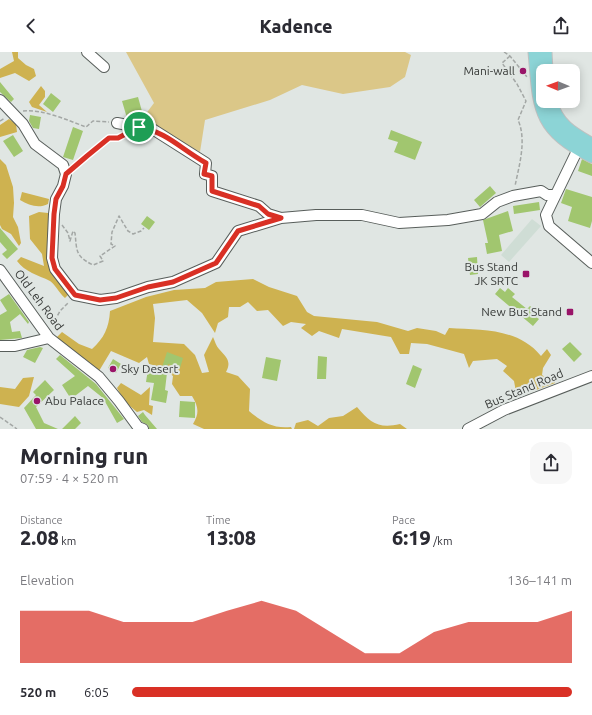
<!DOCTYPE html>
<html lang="en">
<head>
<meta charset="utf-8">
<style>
  :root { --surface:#fff; --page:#f7f7f7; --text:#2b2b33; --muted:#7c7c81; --accent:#d93025 }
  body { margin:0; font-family:Ubuntu,sans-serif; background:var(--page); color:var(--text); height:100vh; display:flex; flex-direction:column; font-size:15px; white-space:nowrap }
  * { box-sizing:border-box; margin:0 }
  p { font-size:13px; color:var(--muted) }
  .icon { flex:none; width:22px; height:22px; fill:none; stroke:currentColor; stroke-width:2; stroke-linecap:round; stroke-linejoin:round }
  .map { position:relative; height:377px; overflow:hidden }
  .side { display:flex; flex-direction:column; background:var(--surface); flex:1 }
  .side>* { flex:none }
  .needle { width:26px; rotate:271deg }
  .buttons { position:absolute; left:536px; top:12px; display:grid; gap:8px }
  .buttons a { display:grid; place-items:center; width:44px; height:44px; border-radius:8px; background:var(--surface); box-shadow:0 2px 10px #0003; font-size:20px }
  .pin { position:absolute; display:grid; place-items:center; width:34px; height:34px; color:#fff; margin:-17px; border:2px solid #fff; border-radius:50%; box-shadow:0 1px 4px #0007 }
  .round { display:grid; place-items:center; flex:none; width:42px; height:42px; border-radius:12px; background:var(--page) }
  .summary { display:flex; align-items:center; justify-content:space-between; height:68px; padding:0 20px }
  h1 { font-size:22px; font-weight:800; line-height:30px }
  .stats { display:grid; grid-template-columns:repeat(3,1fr); gap:6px; height:68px; padding:4px 20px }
  .stats div { display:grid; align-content:center }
  .stats b { font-size:20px; font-weight:800 }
  .stats small { font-size:11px; font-weight:400 }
  .stats p { font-size:11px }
  .chart { height:112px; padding:8px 20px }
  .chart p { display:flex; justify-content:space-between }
  .chart svg { width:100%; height:72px; margin-top:4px; fill:var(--accent); opacity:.7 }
  ul { padding:0 20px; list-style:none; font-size:13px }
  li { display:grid; grid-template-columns:64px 48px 1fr; align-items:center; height:30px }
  li i { height:10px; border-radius:5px; background:var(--accent) }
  header { display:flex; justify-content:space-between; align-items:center; height:52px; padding:0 20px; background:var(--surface); font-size:18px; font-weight:800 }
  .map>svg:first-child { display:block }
  .built { fill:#cfddd5 }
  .green { fill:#dbc788 }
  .forest { fill:#ceb250 }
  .building { fill:#a1c66f }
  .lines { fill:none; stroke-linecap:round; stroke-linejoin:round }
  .minor-casing { stroke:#585e5b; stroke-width:12 }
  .major-casing { stroke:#bfc0c0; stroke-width:15 }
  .path { stroke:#a3a7a5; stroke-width:1.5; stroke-dasharray:4 2; stroke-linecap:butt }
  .minor { stroke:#fff; stroke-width:10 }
  .major { stroke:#8cd4d6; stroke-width:13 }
  .route-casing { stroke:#fff; stroke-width:8 }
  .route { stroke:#d93025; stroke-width:5 }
  .poi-dot { fill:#991468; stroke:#e0e6e3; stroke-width:1.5 }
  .labels { text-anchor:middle; stroke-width:4; stroke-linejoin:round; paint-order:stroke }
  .poi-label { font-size:12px; fill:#383b39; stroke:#e0e6e3; text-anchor:end }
  .street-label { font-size:12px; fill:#383b39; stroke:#e0e6e3 }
</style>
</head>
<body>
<header><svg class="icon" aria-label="back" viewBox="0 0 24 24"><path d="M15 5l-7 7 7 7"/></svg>Kadence<svg class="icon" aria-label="share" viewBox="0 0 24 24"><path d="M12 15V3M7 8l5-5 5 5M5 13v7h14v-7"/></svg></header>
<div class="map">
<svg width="592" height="377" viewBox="0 0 592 377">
  <rect width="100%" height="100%" fill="#e0e6e3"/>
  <!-- built -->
  <path class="built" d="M532 167 541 174 509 210 501 203Z"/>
  <!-- green -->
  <path class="green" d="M126 0H405L411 3 405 25 390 35 343 42 302 33 270 48 205 68 200 100 142 67 154 51Z"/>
  <!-- forest -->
  <path class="forest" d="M12 0H18V6L26 13 34 17 36 24 29 29 15 21 0 26V17L14 9Z
    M41 34 45 39V45L39 53 47 60 32 55 29 50Z
    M9 67 16 72 17 80 0 85V73Z
    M0 107 6 113 13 135 14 151 13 165 18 175 21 191 19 194 11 182 2 177 0 173Z
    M22 140 49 147 48 152C38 157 29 153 20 148Z
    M39 160 48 161 50 196 69 242 65 246C60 242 54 231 50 229 38 223 25 220 17 209L21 205 44 214 42 202 30 187 29 164Z
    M253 227 269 235 297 244 307 260 314 264 377 270 408 279 417 276 436 279 445 283 449 276C482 278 518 276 541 304L547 297 551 303 543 316 542 323 546 326 554 327 555 331 517 345 514 329 503 319 507 314 497 307 473 309 469 316 464 302 427 292 411 291 409 302H400L391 285 342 277 339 286 319 279 312 284 301 276 306 272 291 270 283 274 268 258 257 259 248 250 240 255H229L228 265 218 271 215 281 202 261 187 248 153 252 155 266 153 290 184 292 195 303 202 321 209 320 204 303 213 285C215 289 216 294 219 297 226 305 232 309 226 320L238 324 250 337 249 359C262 370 273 377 291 375L292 377H204L193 372C200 361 198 354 192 344H180L172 332 173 324 161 315 149 312 147 305 139 311 111 299 99 319 56 286 62 280 79 292 92 297C104 286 109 276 110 259L146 245 174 238 205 236 216 230Z
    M34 325 29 344 19 355 0 352V335L15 337 23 326Z
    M121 331 141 343 150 335 149 353 153 354 152 363 144 358 137 360 125 350 117 336Z
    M357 355C370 371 379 377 400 372L407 377H294L296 371 308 368 318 374 329 366 343 364Z"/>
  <!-- building -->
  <path class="building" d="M0 30 14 47 11 50 0 40Z
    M51 41 61 49 53 60 43 52Z
    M138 45 143 63 127 66 122 49Z
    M30 63 41 65 39 77 33 76 29 69Z
    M73 75 83 79 73 108 63 105Z
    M391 78 422 90 415 108 394 100 398 90 388 87Z
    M13 83 23 99 14 105 3 89Z
    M582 107 592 112V124L578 119Z
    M490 134 496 141 480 155 474 148Z
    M566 137 592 145V169L590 176 568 169 572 155 561 151Z
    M539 150 540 158 514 162 513 154Z
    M508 159 513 179 499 183 502 199 487 202 485 191H488L483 168Z
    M147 164 155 170 149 178 141 172Z
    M0 176 18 197 7 207 2 202 7 198 0 190Z
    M477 205 478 222 470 223 468 206Z
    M500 236 505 240 508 236 515 242 512 245 527 257 530 254 536 259 533 263 539 267 533 274 495 242Z
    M9 242 29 270 28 272 20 262 10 270 12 280 20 279 22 286 0 288V263L7 259 0 248Z
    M570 290 582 302 574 310 562 297Z
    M40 295 43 296 35 311 23 305 27 298Z
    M167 300 183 306 180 316 168 312 165 338 168 339 166 351 151 348 154 331 146 330 148 317 161 318Z
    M60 303 96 332 124 367 117 371 103 346 88 334 71 347 62 333 75 324 56 307Z
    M318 304 327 305 326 327H317Z
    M266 305 281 308 277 329 262 326Z
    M113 307 121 312 116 321 108 316Z
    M413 313 422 317 415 336 406 332Z
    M45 328 54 338 36 355 44 371 58 377H36L24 356 36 343 33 340Z
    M180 349 195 350V366L179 365Z
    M143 360 145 363 157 377H149L148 373 142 370 138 364Z
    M75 364 81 371 75 377H62Z"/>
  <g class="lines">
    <!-- minor casing -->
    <g class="minor-casing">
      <path id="minor" d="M87 0 104 15
        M0 48 23 72 35 92 63 113 66 122 63 134 56 147 54 162 52 206 55 217 75 243 100 248 116 246 148 235 173 230 216 211 238 179 281 166
        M117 71 154 78 206 111 205 122 212 124V139L259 154 268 162 281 166 316 163H362L399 171 448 168 482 162 497 150 513 144 541 139 547 143H555
        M578 97 546 163 549 174 592 211
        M0 218 49 286 99 325 119 349 138 375 143 377
        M0 294H15L49 286
        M468 377 504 358 592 324"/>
    </g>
    <!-- major casing -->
    <g class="major-casing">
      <path id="major" d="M535 0C540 56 537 76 592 104
        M545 0 546 19
        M550 49C557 73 571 81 592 93"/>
    </g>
    <!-- path -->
    <path class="path" d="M504 0 510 4 527 25
      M510 4 502 11 517 32 526 49 518 68C527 88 519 114 515 134
      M23 59C43 57 67 68 86 75L93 69 109 70
      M0 69 5 66
      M73 116 109 86H118L124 82
      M62 173 68 181 70 189 73 179 75 181C77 199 75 204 93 213L103 209 100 204 115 194 111 192 112 180 119 164 128 179 133 182 141 179 144 176
      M52 274 60 259 69 250
      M0 365 17 377"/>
    <!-- minor -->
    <use href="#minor" class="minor"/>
    <!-- major -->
    <use href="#major" class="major"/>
  </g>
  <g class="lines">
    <!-- route casing -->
    <g class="route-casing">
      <path id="route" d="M139 75C167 80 182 98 206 111L204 122 212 124V139L259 154 268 162 281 166 238 179 216 211 173 230 148 235 116 246 100 248 75 243 55 217 52 206 54 162 56 147 63 134 66 122 87 104 109 86H118Z"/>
    </g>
    <!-- route -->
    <use href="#route" class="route"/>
  </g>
  <!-- markers -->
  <g class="poi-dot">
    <circle cx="523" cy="19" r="4"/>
    <rect x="522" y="218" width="8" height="8" rx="2"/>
    <rect x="566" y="256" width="8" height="8" rx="2"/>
    <circle cx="113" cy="317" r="4"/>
    <circle cx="37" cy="349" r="4"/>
  </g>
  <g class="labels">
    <!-- poi labels -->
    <g class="poi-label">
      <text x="515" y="23">Mani-wall</text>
      <text x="518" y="219">Bus Stand<tspan x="518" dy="14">JK SRTC</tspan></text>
      <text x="562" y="264">New Bus Stand</text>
      <text x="121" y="321" text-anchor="start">Sky Desert</text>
      <text x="45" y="353" text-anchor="start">Abu Palace</text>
    </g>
    <!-- street labels -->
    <g class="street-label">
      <text transform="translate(39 248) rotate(53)" y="4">Old Leh Road</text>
      <text transform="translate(524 337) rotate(-23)" y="4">Bus Stand Road</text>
    </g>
  </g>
</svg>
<div class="buttons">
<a><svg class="needle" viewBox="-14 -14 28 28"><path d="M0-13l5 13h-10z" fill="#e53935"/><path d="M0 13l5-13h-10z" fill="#7c7c81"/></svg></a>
</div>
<div class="pin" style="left:139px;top:75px;background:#1e9e55"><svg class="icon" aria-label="arrive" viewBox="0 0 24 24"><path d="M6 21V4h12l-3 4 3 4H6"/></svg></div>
</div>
<section class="side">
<div class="summary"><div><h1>Morning run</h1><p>07:59 · 4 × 520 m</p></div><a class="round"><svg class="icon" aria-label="share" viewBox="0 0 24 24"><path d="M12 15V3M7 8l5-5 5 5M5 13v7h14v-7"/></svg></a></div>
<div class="stats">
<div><p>Distance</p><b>2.08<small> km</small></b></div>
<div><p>Time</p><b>13:08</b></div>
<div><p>Pace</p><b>6:19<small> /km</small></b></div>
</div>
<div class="chart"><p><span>Elevation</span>136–141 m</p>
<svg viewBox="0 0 160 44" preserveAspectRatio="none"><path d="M0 44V12L10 12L20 12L30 19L40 19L50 19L60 12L70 6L80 12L90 25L100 38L110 38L120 25L130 19L140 19L150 19L160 12V44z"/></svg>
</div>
<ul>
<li><b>520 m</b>6:05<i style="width:100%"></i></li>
</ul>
</section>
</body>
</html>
